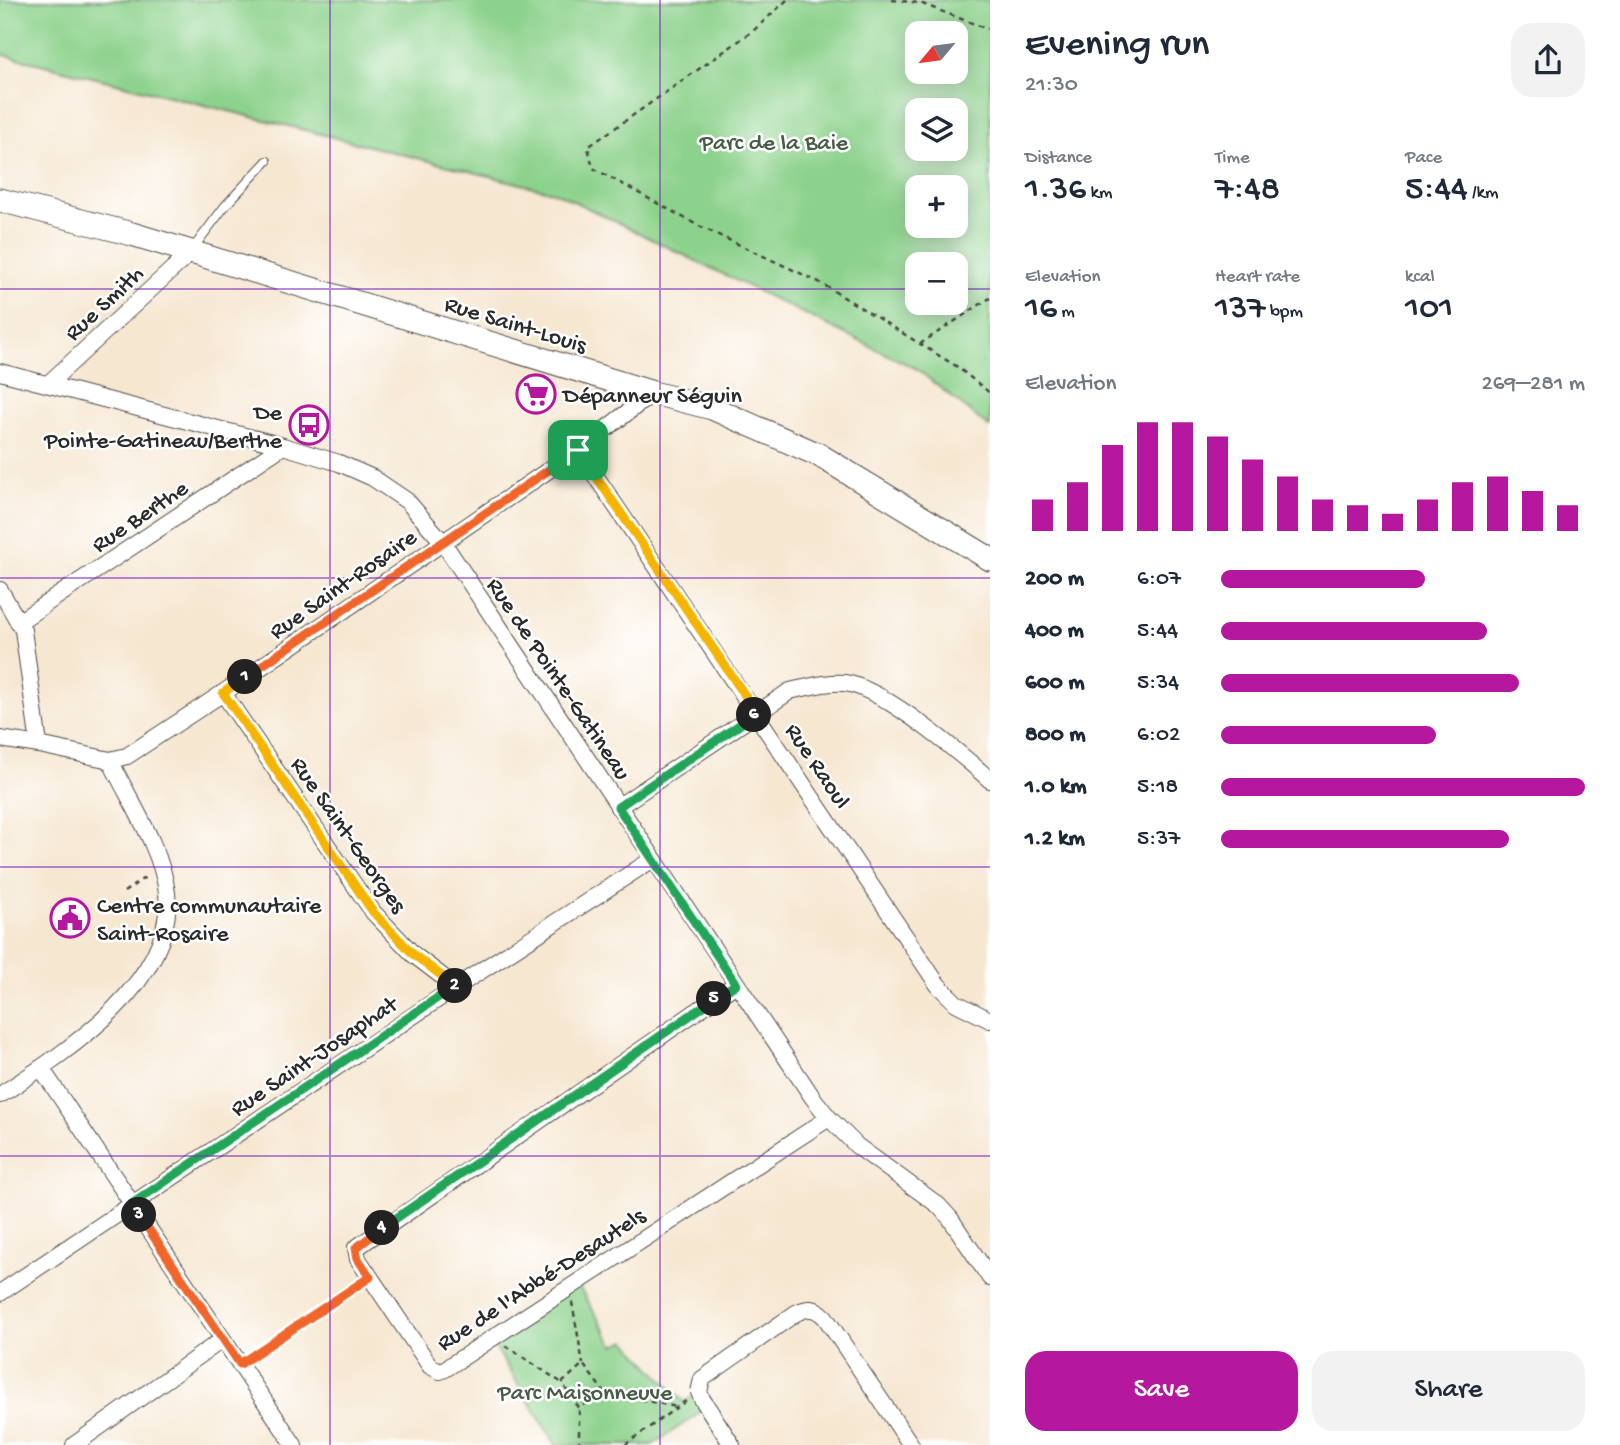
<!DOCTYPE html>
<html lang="en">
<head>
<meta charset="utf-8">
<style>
  :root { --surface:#fff; --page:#f2f2f3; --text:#1f2937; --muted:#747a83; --accent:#b5179e }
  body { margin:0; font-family:"Gochi Hand",sans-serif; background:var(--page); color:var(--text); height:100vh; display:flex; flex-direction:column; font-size:26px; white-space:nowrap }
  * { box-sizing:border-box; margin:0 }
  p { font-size:23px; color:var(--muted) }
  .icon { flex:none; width:38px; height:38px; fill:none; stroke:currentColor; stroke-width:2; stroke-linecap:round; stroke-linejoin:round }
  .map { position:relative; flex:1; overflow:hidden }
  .drawer { display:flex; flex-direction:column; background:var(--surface); width:630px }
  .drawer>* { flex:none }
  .needle { width:46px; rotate:241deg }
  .tools { position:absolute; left:905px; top:21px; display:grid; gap:14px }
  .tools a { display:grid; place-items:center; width:63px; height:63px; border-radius:14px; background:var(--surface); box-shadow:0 4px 18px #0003; font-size:35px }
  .pin { position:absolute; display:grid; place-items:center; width:60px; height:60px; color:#fff; margin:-30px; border-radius:14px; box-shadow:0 4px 10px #0006 }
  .km { position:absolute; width:35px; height:35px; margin:-18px; border-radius:50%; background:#222; color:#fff; font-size:19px; line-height:35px; text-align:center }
  .round { display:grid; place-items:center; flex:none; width:74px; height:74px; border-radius:21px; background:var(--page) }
  .summary { display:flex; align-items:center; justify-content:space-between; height:119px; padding:0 35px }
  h1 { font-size:38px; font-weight:600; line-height:52px }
  .figures { display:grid; grid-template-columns:repeat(3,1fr); gap:10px; height:119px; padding:7px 35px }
  .figures div { display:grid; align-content:center }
  .figures b { font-size:35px; font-weight:600 }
  .figures small { font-size:19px; font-weight:400 }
  .figures p { font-size:19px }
  .chart { height:196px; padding:14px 35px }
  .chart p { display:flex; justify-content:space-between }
  .chart svg { width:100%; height:126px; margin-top:7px; stroke:var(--accent); stroke-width:6 }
  .action { display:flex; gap:14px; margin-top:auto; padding:14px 35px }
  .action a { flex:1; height:80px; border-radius:21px; background:var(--accent); color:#fff; font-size:28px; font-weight:600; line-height:80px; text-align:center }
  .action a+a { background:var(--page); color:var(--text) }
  ul { padding:0 35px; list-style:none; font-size:23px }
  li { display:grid; grid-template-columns:112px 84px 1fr; align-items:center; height:52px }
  li i { height:18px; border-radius:9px; background:var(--accent) }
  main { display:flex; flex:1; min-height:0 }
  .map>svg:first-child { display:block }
  .green { fill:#8dd28c; stroke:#5c7e5c; stroke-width:2; fill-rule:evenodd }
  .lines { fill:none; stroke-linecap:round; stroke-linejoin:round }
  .lane-casing { stroke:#494744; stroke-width:10 }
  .street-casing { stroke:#494744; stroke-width:18 }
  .secondary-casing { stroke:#494744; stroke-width:25 }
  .path { stroke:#494744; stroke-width:2.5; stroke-dasharray:5 5; stroke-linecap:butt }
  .lane { stroke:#fff; stroke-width:8 }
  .street { stroke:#fff; stroke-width:16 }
  .secondary { stroke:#fff; stroke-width:23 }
  .split-1-casing { stroke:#fff; stroke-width:14 }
  .split-2-casing { stroke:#fff; stroke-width:14 }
  .split-3-casing { stroke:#fff; stroke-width:14 }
  .split-4-casing { stroke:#fff; stroke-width:14 }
  .split-5-casing { stroke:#fff; stroke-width:14 }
  .split-6-casing { stroke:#fff; stroke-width:14 }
  .split-7-casing { stroke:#fff; stroke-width:14 }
  .split-1 { stroke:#f0652b; stroke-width:9 }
  .split-2 { stroke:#f5b400; stroke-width:9 }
  .split-3 { stroke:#22a559; stroke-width:9 }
  .split-4 { stroke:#f0652b; stroke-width:9 }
  .split-5 { stroke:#22a559; stroke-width:9 }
  .split-6 { stroke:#22a559; stroke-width:9 }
  .split-7 { stroke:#f5b400; stroke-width:9 }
  .grid { fill:none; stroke:#7b2cbf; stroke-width:2; stroke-opacity:0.55 }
  .labels { text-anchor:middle; stroke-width:5; stroke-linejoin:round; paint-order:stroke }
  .park-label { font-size:24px; fill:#485d48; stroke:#fff }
  .street-label { font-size:24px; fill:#2b2b2b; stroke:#fff }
  .poi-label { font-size:24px; fill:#2b2b2b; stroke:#fff; text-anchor:start }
</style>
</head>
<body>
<main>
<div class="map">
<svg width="990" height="1445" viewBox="0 0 990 1445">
  <rect width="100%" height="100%" fill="#fff"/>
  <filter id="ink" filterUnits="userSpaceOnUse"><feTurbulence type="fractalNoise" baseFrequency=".0143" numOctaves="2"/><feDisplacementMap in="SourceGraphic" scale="14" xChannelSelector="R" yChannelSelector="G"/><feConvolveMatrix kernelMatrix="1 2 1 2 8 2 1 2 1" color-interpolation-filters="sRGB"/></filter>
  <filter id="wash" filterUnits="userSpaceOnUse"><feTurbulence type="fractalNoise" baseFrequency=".00686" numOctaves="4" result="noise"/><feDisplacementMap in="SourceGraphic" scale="28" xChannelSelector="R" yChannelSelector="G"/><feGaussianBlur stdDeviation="1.57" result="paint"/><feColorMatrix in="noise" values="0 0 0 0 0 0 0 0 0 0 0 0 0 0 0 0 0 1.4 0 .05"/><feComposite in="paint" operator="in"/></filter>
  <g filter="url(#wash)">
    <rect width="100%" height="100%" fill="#f6e7d1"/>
    <!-- green -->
    <path class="green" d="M0 0H990V428L917 369 557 193 0 54ZM956 33V72H917V33ZM956 110V149H917V110ZM917 187H956V226H917ZM917 264H956V303H917Z
      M576 1282 614 1345 626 1341 684 1402 699 1392 707 1408 652 1445H556L490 1339Z"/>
  </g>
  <g filter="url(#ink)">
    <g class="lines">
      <!-- lane casing -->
      <g class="lane-casing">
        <path id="lane" d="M191 251 225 206 267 161"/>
      </g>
      <!-- street casing -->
      <g class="street-casing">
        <path id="street" d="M0 372 283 446 339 463 373 478 407 501 442 541 813 1098 829 1118 857 1146 938 1205 950 1218 990 1278
          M48 384 190 253
          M578 450 938 985 956 1003 990 1020
          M0 590 23 630 39 745
          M20 621 283 446
          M223 693 373 912 414 955 456 987
          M0 739 39 745 110 760 127 756 223 693 578 450 653 393
          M618 807 790 691C808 687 833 680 850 684 888 693 960 753 990 780
          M736 984 356 1248 358 1259 430 1366 440 1371 445 1369 829 1118
          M41 1068 294 1445
          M0 1095C64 1053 176 983 167 893 162 849 129 800 110 760
          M0 1293 456 987 653 859
          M74 1445 223 1339
          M732 1445 702 1399 699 1392 702 1379 796 1313C808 1307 815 1307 825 1317L911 1445"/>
      </g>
      <!-- secondary casing -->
      <g class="secondary-casing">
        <path id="secondary" d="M0 200 132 234 653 393 712 408 819 455 990 559"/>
      </g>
      <!-- path -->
      <path class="path" d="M787 0 753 31 588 147 593 168 699 226 819 282 956 366 990 393
        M892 0 920 3 990 30
        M920 344 990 298
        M124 892 147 876
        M572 1302 583 1364
        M506 1346 562 1383
        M251 1357 359 1285
        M604 1392 579 1408 562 1383 583 1364 604 1392 677 1407
        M579 1445V1410
        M625 1445 687 1400"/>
      <!-- lane -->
      <use href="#lane" class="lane"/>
      <!-- street -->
      <use href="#street" class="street"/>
      <!-- secondary -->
      <use href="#secondary" class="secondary"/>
    </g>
  </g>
  <g class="lines" filter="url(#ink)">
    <!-- split-1 casing -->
    <g class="split-1-casing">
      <path id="split-1" d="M245 677 578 450"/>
    </g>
    <!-- split-2 casing -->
    <g class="split-2-casing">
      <path id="split-2" d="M245 677 223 693 230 703 373 912 414 955 455 986"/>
    </g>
    <!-- split-3 casing -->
    <g class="split-3-casing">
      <path id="split-3" d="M139 1215 132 1204 455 986"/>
    </g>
    <!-- split-4 casing -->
    <g class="split-4-casing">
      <path id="split-4" d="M139 1215 240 1364 370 1277 358 1259 356 1248 382 1228"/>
    </g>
    <!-- split-5 casing -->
    <g class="split-5-casing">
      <path id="split-5" d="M382 1228 714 999"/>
    </g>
    <!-- split-6 casing -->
    <g class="split-6-casing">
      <path id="split-6" d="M714 999 736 984 618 807 754 715"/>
    </g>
    <!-- split-7 casing -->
    <g class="split-7-casing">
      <path id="split-7" d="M578 450 757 713 754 715"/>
    </g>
    <!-- split-1 -->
    <use href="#split-1" class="split-1"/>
    <!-- split-2 -->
    <use href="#split-2" class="split-2"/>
    <!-- split-3 -->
    <use href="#split-3" class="split-3"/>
    <!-- split-4 -->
    <use href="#split-4" class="split-4"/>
    <!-- split-5 -->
    <use href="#split-5" class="split-5"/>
    <!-- split-6 -->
    <use href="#split-6" class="split-6"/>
    <!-- split-7 -->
    <use href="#split-7" class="split-7"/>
  </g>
  <!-- grid -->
  <path class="grid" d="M330 0V1445M660 0V1445M0 289H917M956 289H990M0 578H990M0 867H990M0 1156H990"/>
  <!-- icons -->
  <defs>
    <g id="supermarket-ring" transform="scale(2.0125)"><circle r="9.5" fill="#fff" stroke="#b5179e" stroke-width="1.5"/><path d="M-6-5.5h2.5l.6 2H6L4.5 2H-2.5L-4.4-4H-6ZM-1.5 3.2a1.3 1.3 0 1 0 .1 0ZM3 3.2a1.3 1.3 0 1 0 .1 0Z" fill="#b5179e"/></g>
    <g id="bus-ring" transform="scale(2.0125)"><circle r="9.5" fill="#fff" stroke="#b5179e" stroke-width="1.5"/><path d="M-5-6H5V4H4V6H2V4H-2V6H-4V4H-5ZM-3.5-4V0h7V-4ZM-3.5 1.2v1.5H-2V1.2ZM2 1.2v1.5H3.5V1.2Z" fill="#b5179e"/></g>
    <g id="civic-ring" transform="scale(2.0125)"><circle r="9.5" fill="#fff" stroke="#b5179e" stroke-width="1.5"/><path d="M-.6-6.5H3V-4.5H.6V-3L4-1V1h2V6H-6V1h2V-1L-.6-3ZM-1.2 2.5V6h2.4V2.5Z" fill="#b5179e"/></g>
  </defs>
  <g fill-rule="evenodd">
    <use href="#supermarket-ring" x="536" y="394"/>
    <use href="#bus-ring" x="309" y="425"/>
    <use href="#civic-ring" x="70" y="918"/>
  </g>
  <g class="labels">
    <!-- park labels -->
    <g class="park-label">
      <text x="774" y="149">Parc de la Baie</text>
      <text x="585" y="1399">Parc Maisonneuve</text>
    </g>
    <!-- street labels -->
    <g class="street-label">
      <text transform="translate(103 302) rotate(-43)" y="8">Rue Smith</text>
      <text transform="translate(516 323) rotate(17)" y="8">Rue Saint-Louis</text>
      <text transform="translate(139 515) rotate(-34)" y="8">Rue Berthe</text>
      <text transform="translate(342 583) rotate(-35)" y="8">Rue Saint-Rosaire</text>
      <text transform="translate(560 678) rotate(56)" y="8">Rue de Pointe-Gatineau</text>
      <text transform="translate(819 765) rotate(56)" y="8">Rue Raoul</text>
      <text transform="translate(350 834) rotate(55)" y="8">Rue Saint-Georges</text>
      <text transform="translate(313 1055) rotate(-34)" y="8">Rue Saint-Josaphat</text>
      <text transform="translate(540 1278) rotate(-33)" y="8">Rue de l'Abbé-Desautels</text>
    </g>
    <!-- poi labels -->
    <g class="poi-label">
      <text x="563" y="402">Dépanneur Séguin</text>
      <text x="282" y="419" text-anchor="end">De<tspan x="282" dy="28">Pointe-Gatineau/Berthe</tspan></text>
      <text x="97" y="912">Centre communautaire<tspan x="97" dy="28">Saint-Rosaire</tspan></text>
    </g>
  </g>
</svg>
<div class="tools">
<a><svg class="needle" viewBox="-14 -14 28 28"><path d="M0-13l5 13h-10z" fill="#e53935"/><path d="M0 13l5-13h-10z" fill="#747a83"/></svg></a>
<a><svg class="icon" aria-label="layers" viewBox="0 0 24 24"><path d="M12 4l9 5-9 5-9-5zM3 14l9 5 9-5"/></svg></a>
<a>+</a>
<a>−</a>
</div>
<div class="pin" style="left:578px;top:450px;background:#1e9e55"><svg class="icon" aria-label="arrive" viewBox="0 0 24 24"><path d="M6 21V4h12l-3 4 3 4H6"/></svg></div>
<b class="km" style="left:245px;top:677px">1</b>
<b class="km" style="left:455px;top:986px">2</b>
<b class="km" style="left:139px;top:1215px">3</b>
<b class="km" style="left:382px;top:1228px">4</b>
<b class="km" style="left:714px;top:999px">5</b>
<b class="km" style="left:754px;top:715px">6</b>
</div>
<section class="drawer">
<div class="summary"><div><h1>Evening run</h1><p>21:30</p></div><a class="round"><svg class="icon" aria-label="share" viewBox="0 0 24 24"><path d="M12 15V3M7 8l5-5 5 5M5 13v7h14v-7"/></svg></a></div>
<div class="figures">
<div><p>Distance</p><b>1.36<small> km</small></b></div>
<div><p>Time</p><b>7:48</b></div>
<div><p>Pace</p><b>5:44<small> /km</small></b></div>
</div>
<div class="figures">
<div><p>Elevation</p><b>16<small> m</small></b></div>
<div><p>Heart rate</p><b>137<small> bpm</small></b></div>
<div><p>kcal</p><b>101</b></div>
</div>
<div class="chart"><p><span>Elevation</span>269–281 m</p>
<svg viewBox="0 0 160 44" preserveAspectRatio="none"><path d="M5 44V33M15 44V27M25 44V14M35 44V6M45 44V6M55 44V11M65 44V19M75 44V25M85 44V33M95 44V35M105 44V38M115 44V33M125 44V27M135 44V25M145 44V30M155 44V35"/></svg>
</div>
<ul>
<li><b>200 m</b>6:07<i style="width:56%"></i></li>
<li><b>400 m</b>5:44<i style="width:73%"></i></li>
<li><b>600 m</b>5:34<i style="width:82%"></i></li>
<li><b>800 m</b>6:02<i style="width:59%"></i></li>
<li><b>1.0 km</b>5:18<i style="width:100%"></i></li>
<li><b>1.2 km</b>5:37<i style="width:79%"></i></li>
</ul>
<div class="action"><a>Save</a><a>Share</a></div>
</section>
</main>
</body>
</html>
